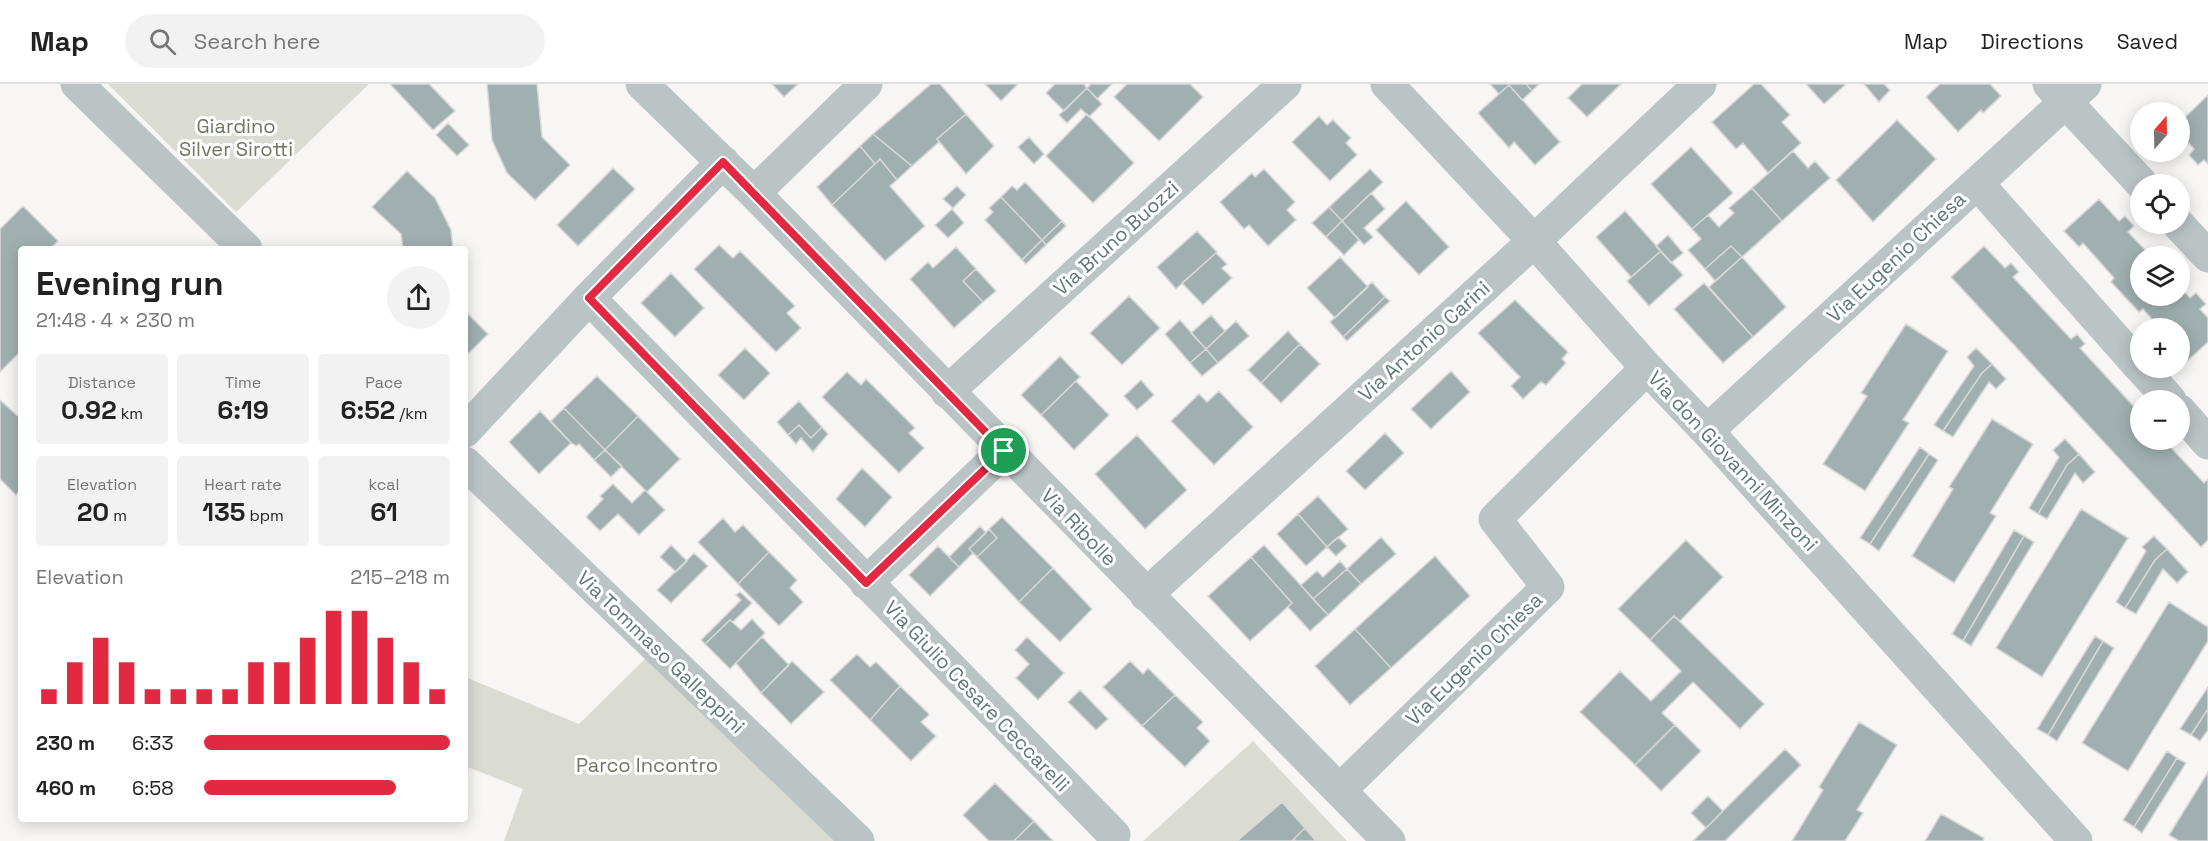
<!DOCTYPE html>
<html lang="en">
<head>
<meta charset="utf-8">
<style>
  :root { --surface:#fff; --page:#f2f2f2; --text:#222; --muted:#767676; --line:#e0e0e0; --accent:#e32942 }
  body { margin:0; font-family:"Space Grotesk",sans-serif; background:var(--page); color:var(--text); height:100vh; display:flex; flex-direction:column; font-size:22px; white-space:nowrap }
  * { box-sizing:border-box; margin:0 }
  p { font-size:20px; color:var(--muted) }
  .icon { flex:none; width:33px; height:33px; fill:none; stroke:currentColor; stroke-width:2; stroke-linecap:round; stroke-linejoin:round }
  .map { position:relative; flex:1; overflow:hidden }
  .details { position:absolute; left:18px; top:162px; width:450px; height:576px; display:flex; flex-direction:column; background:var(--surface); border-radius:6px; box-shadow:0 3px 15px #0003 }
  .details>* { flex:none }
  .needle { width:39px; rotate:20deg }
  .buttons { position:absolute; left:2130px; top:18px; display:grid; gap:12px }
  .buttons a { display:grid; place-items:center; width:60px; height:60px; border-radius:50%; background:var(--surface); box-shadow:0 3px 15px #0003; font-size:30px }
  .pin { position:absolute; display:grid; place-items:center; width:51px; height:51px; color:#fff; margin:-26px; border:3px solid #fff; border-radius:50%; box-shadow:0 2px 6px #0007 }
  .round { display:grid; place-items:center; flex:none; width:63px; height:63px; border-radius:32px; background:var(--page) }
  .overview { display:flex; align-items:center; justify-content:space-between; height:102px; padding:0 18px }
  h1 { font-size:33px; font-weight:700; line-height:45px }
  .metrics { display:grid; grid-template-columns:repeat(3,1fr); gap:9px; height:102px; padding:6px 18px }
  .metrics div { display:grid; align-content:center; border-radius:6px; background:var(--page); text-align:center }
  .metrics b { font-size:26px; font-weight:700 }
  .metrics small { font-size:16px; font-weight:400 }
  .metrics p { font-size:16px }
  .chart { height:168px; padding:12px 18px }
  .chart p { display:flex; justify-content:space-between }
  .chart svg { width:100%; height:108px; margin-top:6px; stroke:var(--accent); stroke-width:6 }
  ul { padding:0 18px; list-style:none; font-size:20px }
  li { display:grid; grid-template-columns:96px 72px 1fr; align-items:center; height:45px }
  li i { height:15px; border-radius:8px; background:var(--accent) }
  header { display:flex; align-items:center; gap:36px; box-sizing:border-box; height:84px; padding:0 30px; background:var(--surface); border-bottom:2px solid var(--line) }
  header strong { font-size:28px }
  nav { display:flex; gap:33px; margin-inline-start:auto; font-size:21px }
  .search { width:420px; height:54px; background:var(--page); display:flex; align-items:center; gap:15px; box-sizing:border-box; padding:0 21px; border-radius:33px; color:var(--muted); font-size:22px }
  .map>svg:first-child { display:block }
  .green { fill:#dadcd4 }
  .building { fill:#a0b0b1; stroke:#d9d8d7; stroke-width:1.5 }
  .lines { fill:none; stroke-linecap:round; stroke-linejoin:round }
  .minor { stroke:#bbc4c5; stroke-width:33 }
  .route-casing { stroke:#fff; stroke-width:12 }
  .route { stroke:#e32942; stroke-width:8 }
  .labels { text-anchor:middle; stroke-width:6; stroke-linejoin:round; paint-order:stroke }
  .park-label { font-size:20px; fill:#6e7861; stroke:#fff }
  .street-label { font-size:20px; fill:#5e787a; stroke:#fff }
</style>
</head>
<body>
<header>
<strong>Map</strong>
<div class="search"><svg class="icon" aria-label="search" viewBox="0 0 24 24"><circle cx="10" cy="10" r="6"/><path d="M15 15l6 6"/></svg>Search here</div>
<nav><a>Map</a><a>Directions</a><a>Saved</a></nav>
</header>
<div class="map">
<svg width="2208" height="757" viewBox="0 0 2208 757">
  <rect width="100%" height="100%" fill="#f8f6f5"/>
  <!-- green -->
  <path class="green" d="M108 0H369L236 128Z
    M646 574 836 757H504L523 705 465 682V593L579 640Z
    M1253 657 1347 757H1143Z"/>
  <!-- building -->
  <path class="building" d="M390 0H429L455 27 433 46Z
    M487 0H537L542 53 570 81 535 116 507 89 492 56Z
    M772 0H798L784 13Z
    M931 0H940L966 30 937 55 939 58 912 82 873 50Z
    M985 0H1018L1001 17Z
    M1055 0H1084L1087 4 1064 27 1046 9Z
    M1091 0H1112L1097 15 1087 4Z
    M1127 0H1190L1203 13 1159 57 1114 13Z
    M1490 0H1526L1532 7 1522 16 1509 1 1499 10Z
    M1526 0H1539L1532 7Z
    M1582 0H1621L1587 33 1568 14Z
    M1754 0H1761L1790 31 1782 38 1801 59 1768 89 1743 59 1736 65 1712 38Z
    M1806 0H1844L1845 1 1824 20Z
    M1864 0H1884L1890 6 1879 18Z
    M1940 0H1990L2001 12 1983 29 1981 26 1958 48 1926 13Z
    M1509 1 1560 58 1535 81 1514 58 1509 64 1478 29Z
    M1087 4 1102 20 1089 33 1081 25 1067 39 1059 31Z
    M2208 11V80L2204 76 2198 81 2189 71 2194 65 2180 49V38Z
    M966 30 994 62 966 90 937 55Z
    M1087 30 1134 79 1093 119 1046 72Z
    M1319 32 1327 41 1333 36 1351 54 1346 59 1357 71 1330 97 1292 58Z
    M1897 36 1936 75 1873 138 1836 96Z
    M448 39 469 61 457 72 436 51Z
    M873 50 912 82 897 96 880 75 875 80 860 62Z
    M1029 53 1044 70 1034 80 1018 63Z
    M860 62 875 80 832 121 817 103Z
    M1691 63 1733 109 1692 145 1651 100Z
    M1793 67 1808 84 1815 77 1830 94 1782 137 1752 104Z
    M880 75 897 96 890 102 925 142 885 177 832 121Z
    M613 84 635 105 578 162 557 141Z
    M1264 85 1295 118 1287 126 1296 136 1268 162 1249 141 1244 145 1220 118 1252 89 1255 93Z
    M1370 85 1383 98 1342 137 1329 123Z
    M407 87 435 114 451 146 453 165H403L401 150 372 123Z
    M1025 98 1062 137 1042 156 1001 113 1012 102 1017 106Z
    M957 102 966 111 953 124 943 115Z
    M1752 104 1782 137 1742 173 1731 162 1705 185 1688 166 1701 155 1692 145 1708 131 1719 143 1734 129 1729 124Z
    M1371 109 1385 125 1364 144 1373 153 1364 161 1342 137Z
    M1001 113 1042 156 1022 176 985 136 993 128 989 124Z
    M2099 115 2119 137 2125 132 2134 142 2128 148 2151 172H2140V212H2180V203L2190 214 2196 209 2206 220 2200 225 2208 234V258L2185 279 2180 272V244H2160L2143 225 2139 228 2111 198 2114 194 2083 159 2079 163 2064 147Z
    M1406 117 1449 163 1419 191 1376 146Z
    M23 122 58 157 50 165H21V267L0 288V145Z
    M1329 123 1342 137 1326 153 1312 139Z
    M952 125 964 139 948 154 935 141Z
    M1625 127 1661 167 1631 193 1596 153Z
    M1062 137 1066 142 1046 161 1042 156Z
    M1342 137 1359 156 1344 171 1326 153Z
    M1197 147 1217 168 1176 205 1157 183Z
    M1668 151 1683 169 1671 179 1656 162Z
    M1042 156 1046 161 1026 180 1022 176Z
    M719 161 733 174 740 167 795 222 787 229 801 244 776 268 694 185Z
    M1731 162 1742 173 1715 197 1705 185Z
    M1984 162 2005 184 2011 179 2019 188 2013 193 2071 255 2077 250 2085 260 2080 264 2138 327 2140 325V356H2164L2204 399 2208 395V456L2201 463 1951 193Z
    M956 163 976 185 963 197 983 218 954 244 910 195 928 178 933 184Z
    M1661 167 1683 191 1649 222 1627 197Z
    M1216 169 1227 180 1222 184 1232 194 1203 221 1182 199Z
    M1340 173 1368 203 1335 234 1307 204Z
    M1742 173 1786 223 1753 253 1709 203Z
    M976 185 996 207 983 218 963 197Z
    M671 189 704 224 675 253 641 219Z
    M1372 198 1385 213 1343 253 1330 238Z
    M1704 199 1753 253 1723 279 1674 225Z
    M1129 212 1160 244 1122 281 1090 249Z
    M1385 213 1390 217 1347 257 1343 253Z
    M1515 216 1568 268 1562 275 1566 279 1546 301 1541 298 1523 315 1511 302 1520 293 1478 249Z
    M465 227 488 250 465 273Z
    M1211 231 1225 247 1206 265 1191 249Z
    M1180 236 1206 265 1190 279 1165 250Z
    M1236 237 1249 252 1218 279 1206 265Z
    M1906 240 1948 267 1903 336 1909 339 1865 407 1823 380 1867 312 1861 309Z
    M1288 247 1300 260 1261 299 1248 286Z
    M1300 260 1320 280 1281 319 1261 299Z
    M745 264 770 289 744 316 718 291Z
    M1976 264 1992 280 1982 289 1943 347 1934 341 1974 282 1967 273Z
    M1206 265 1218 279 1202 292 1190 279Z
    M1060 272 1080 293 1041 331 1021 311Z
    M1992 280 2006 295 1996 305 1989 298 1953 353 1943 347 1982 289Z
    M1451 287 1470 308 1431 345 1411 325Z
    M847 288 861 301 866 295 915 344 909 349 924 364 899 389 822 313Z
    M597 292 638 332 605 366 564 324Z
    M1141 296 1154 311 1137 326 1124 312Z
    M1076 297 1109 331 1074 366 1041 331Z
    M1219 307 1253 343 1214 381 1171 337 1199 310 1207 318Z
    M0 316 21 335V406L16 411 0 395Z
    M799 317 822 343 811 354 799 341 788 351 777 338Z
    M564 324 605 366 594 376 579 360 576 362 571 359 551 337Z
    M540 327 571 359 539 390 509 358Z
    M638 332 680 375 647 408 605 366Z
    M1992 335 2033 360 1990 429 1996 432 1954 499 1912 472 1953 405 1949 403Z
    M799 341 811 354 822 343 828 350 813 368 801 354 796 360 788 351Z
    M1385 349 1404 369 1365 406 1346 387Z
    M1137 351 1187 406 1145 445 1095 390Z
    M2065 355 2079 370 2067 381 2038 430 2029 424 2059 373 2053 366Z
    M1920 363 1929 370 1870 460 1860 454Z
    M605 366 622 382 611 393 594 376Z
    M1929 370 1938 376 1879 467 1870 460Z
    M2079 370 2095 388 2083 399 2075 389 2047 435 2038 430 2067 381Z
    M862 384 892 413 865 443 836 415Z
    M613 400 632 419 645 406 665 426 639 451 618 430 600 447 586 433 603 415 600 412Z
    M1318 412 1348 445 1327 463 1298 430Z
    M2081 425 2128 454 2042 593 1996 564Z
    M1298 430 1327 463 1306 482 1277 450Z
    M1002 433 1053 484 1019 518 977 473 997 454 989 445Z
    M723 434 735 448 743 441 769 468 738 500 698 458Z
    M980 442 986 449 969 465 973 469 959 483 949 473Z
    M989 445 997 454 977 473 969 465Z
    M2014 446 2024 452 1963 557 1952 550Z
    M2024 452 2034 458 1971 562 1963 557Z
    M2154 452 2167 465 2155 476 2125 524 2116 518 2146 467 2142 463Z
    M1338 453 1347 462 1336 472 1327 463Z
    M1381 453 1396 470 1361 500 1347 485Z
    M1686 456 1723 493 1680 537 1674 532 1650 556 1618 525Z
    M671 461 687 477 676 488 660 473Z
    M1264 461 1328 531 1310 547 1288 523 1292 519 1251 473Z
    M938 462 959 483 930 512 909 491Z
    M2167 465 2188 488 2177 499 2163 485 2136 530 2125 524 2155 476Z
    M769 468 797 496 790 504 803 518 779 542 738 500Z
    M694 469 708 482 671 519 657 506Z
    M1435 472 1470 512 1391 584 1355 545Z
    M1251 473 1292 519 1250 557 1208 512Z
    M1340 477 1347 485 1313 515 1301 501 1317 487 1323 493Z
    M1053 484 1092 525 1060 558 1019 518Z
    M1347 485 1361 500 1328 531 1313 515Z
    M740 508 752 519 733 538 730 536 705 560 701 556 741 516 736 511Z
    M2169 518 2208 543V557L2128 687 2082 659Z
    M1674 532 1764 620 1740 645 1693 598 1662 629 1675 641 1635 681 1580 628 1620 587 1651 617 1681 587 1650 556Z
    M752 535 765 549 730 585 705 560 730 536 741 546Z
    M1355 545 1391 584 1350 621 1315 582Z
    M2095 552 2103 557 2048 651 2037 645Z
    M762 553 789 581 761 609 736 579Z
    M1027 553 1064 589 1038 616 1016 594 1029 580 1015 566Z
    M2103 557 2114 564 2057 657 2048 651Z
    M857 570 870 583 876 578 900 602 870 636 830 596Z
    M792 577 824 608 791 640 761 609Z
    M1130 577 1143 590 1148 584 1175 611 1142 642 1103 603Z
    M900 602 928 629 929 631 921 638 936 652 911 677 870 636Z
    M2208 603V625L2191 651 2180 645Z
    M1080 606 1108 635 1096 646 1068 618Z
    M1175 611 1203 638 1197 644 1210 657 1185 683 1142 642Z
    M2208 625V646L2200 657 2191 651Z
    M1859 638 1897 661 1857 726 1863 729 1845 757H1792L1823 706 1819 703Z
    M1675 641 1701 667 1661 707 1635 681Z
    M1785 665 1801 681 1725 757H1693Z
    M2167 667 2177 674 2134 743 2123 736Z
    M2177 674 2186 679 2142 749 2134 743Z
    M2208 688V757H2179L2169 751Z
    M995 699 1034 737 1014 757H989L963 731Z
    M1708 712 1723 727 1706 744 1691 729Z
    M1282 718 1305 744 1294 755 1291 757H1237Z
    M1941 730 1984 754 1983 757H1925Z
    M1034 737 1053 757H1014Z
    M1305 744 1316 757H1296L1294 755Z"/>
  <g class="lines">
    <!-- minor -->
    <path class="minor" d="M77 0 246 165
      M642 0 754 109 1389 757
      M1387 0 1534 157 1647 284 1707 347 2076 757
      M2049 0 2142 100
      M1977 99 2140 283
      M754 109 866 0
      M2178 140 2208 172
      M589 214 1114 751
      M2141 284 2170 316
      M947 308 1285 0
      M2180 327 2208 359
      M465 347 589 214 723 78
      M1707 347 2085 0
      M465 379 858 757
      M866 499 1004 367
      M1146 511 1534 157 1700 0
      M1340 706 1548 503 1495 435 1647 284"/>
  </g>
  <g class="lines">
    <!-- route casing -->
    <g class="route-casing">
      <path id="route" d="M723 78 1004 367 866 499 589 214Z"/>
    </g>
    <!-- route -->
    <use href="#route" class="route"/>
  </g>
  <g class="labels">
    <!-- park labels -->
    <g class="park-label">
      <text x="236" y="49">Giardino<tspan x="236" dy="23">Silver Sirotti</tspan></text>
      <text x="647" y="688">Parco Incontro</text>
    </g>
    <!-- street labels -->
    <g class="street-label">
      <text transform="translate(1116 154) rotate(-42)" y="7">Via Bruno Buozzi</text>
      <text transform="translate(1896 173) rotate(-43)" y="7">Via Eugenio Chiesa</text>
      <text transform="translate(1424 257) rotate(-42)" y="7">Via Antonio Carini</text>
      <text transform="translate(1733 377) rotate(47)" y="7">Via don Giovanni Minzoni</text>
      <text transform="translate(1079 443) rotate(46)" y="7">Via Ribolle</text>
      <text transform="translate(661 568) rotate(44)" y="7">Via Tommaso Galleppini</text>
      <text transform="translate(1474 575) rotate(-44)" y="7">Via Eugenio Chiesa</text>
      <text transform="translate(977 612) rotate(46)" y="7">Via Giulio Cesare Ceccarelli</text>
    </g>
  </g>
</svg>
<div class="buttons">
<a><svg class="needle" viewBox="-14 -14 28 28"><path d="M0-13l5 13h-10z" fill="#e53935"/><path d="M0 13l5-13h-10z" fill="#767676"/></svg></a>
<a><svg class="icon" aria-label="locate" viewBox="0 0 24 24"><circle cx="12" cy="12" r="6"/><path d="M12 2v4M12 18v4M2 12h4M18 12h4"/></svg></a>
<a><svg class="icon" aria-label="layers" viewBox="0 0 24 24"><path d="M12 4l9 5-9 5-9-5zM3 14l9 5 9-5"/></svg></a>
<a>+</a>
<a>−</a>
</div>
<div class="pin" style="left:1004px;top:367px;background:#1e9e55"><svg class="icon" aria-label="arrive" viewBox="0 0 24 24"><path d="M6 21V4h12l-3 4 3 4H6"/></svg></div>
<section class="details">
<div class="overview"><div><h1>Evening run</h1><p>21:48 · 4 × 230 m</p></div><a class="round"><svg class="icon" aria-label="share" viewBox="0 0 24 24"><path d="M12 15V3M7 8l5-5 5 5M5 13v7h14v-7"/></svg></a></div>
<div class="metrics">
<div><p>Distance</p><b>0.92<small> km</small></b></div>
<div><p>Time</p><b>6:19</b></div>
<div><p>Pace</p><b>6:52<small> /km</small></b></div>
</div>
<div class="metrics">
<div><p>Elevation</p><b>20<small> m</small></b></div>
<div><p>Heart rate</p><b>135<small> bpm</small></b></div>
<div><p>kcal</p><b>61</b></div>
</div>
<div class="chart"><p><span>Elevation</span>215–218 m</p>
<svg viewBox="0 0 160 44" preserveAspectRatio="none"><path d="M5 44V38M15 44V27M25 44V17M35 44V27M45 44V38M55 44V38M65 44V38M75 44V38M85 44V27M95 44V27M105 44V17M115 44V6M125 44V6M135 44V17M145 44V27M155 44V38"/></svg>
</div>
<ul>
<li><b>230 m</b>6:33<i style="width:100%"></i></li>
<li><b>460 m</b>6:58<i style="width:78%"></i></li>
</ul>
</section>
</div>
</body>
</html>
